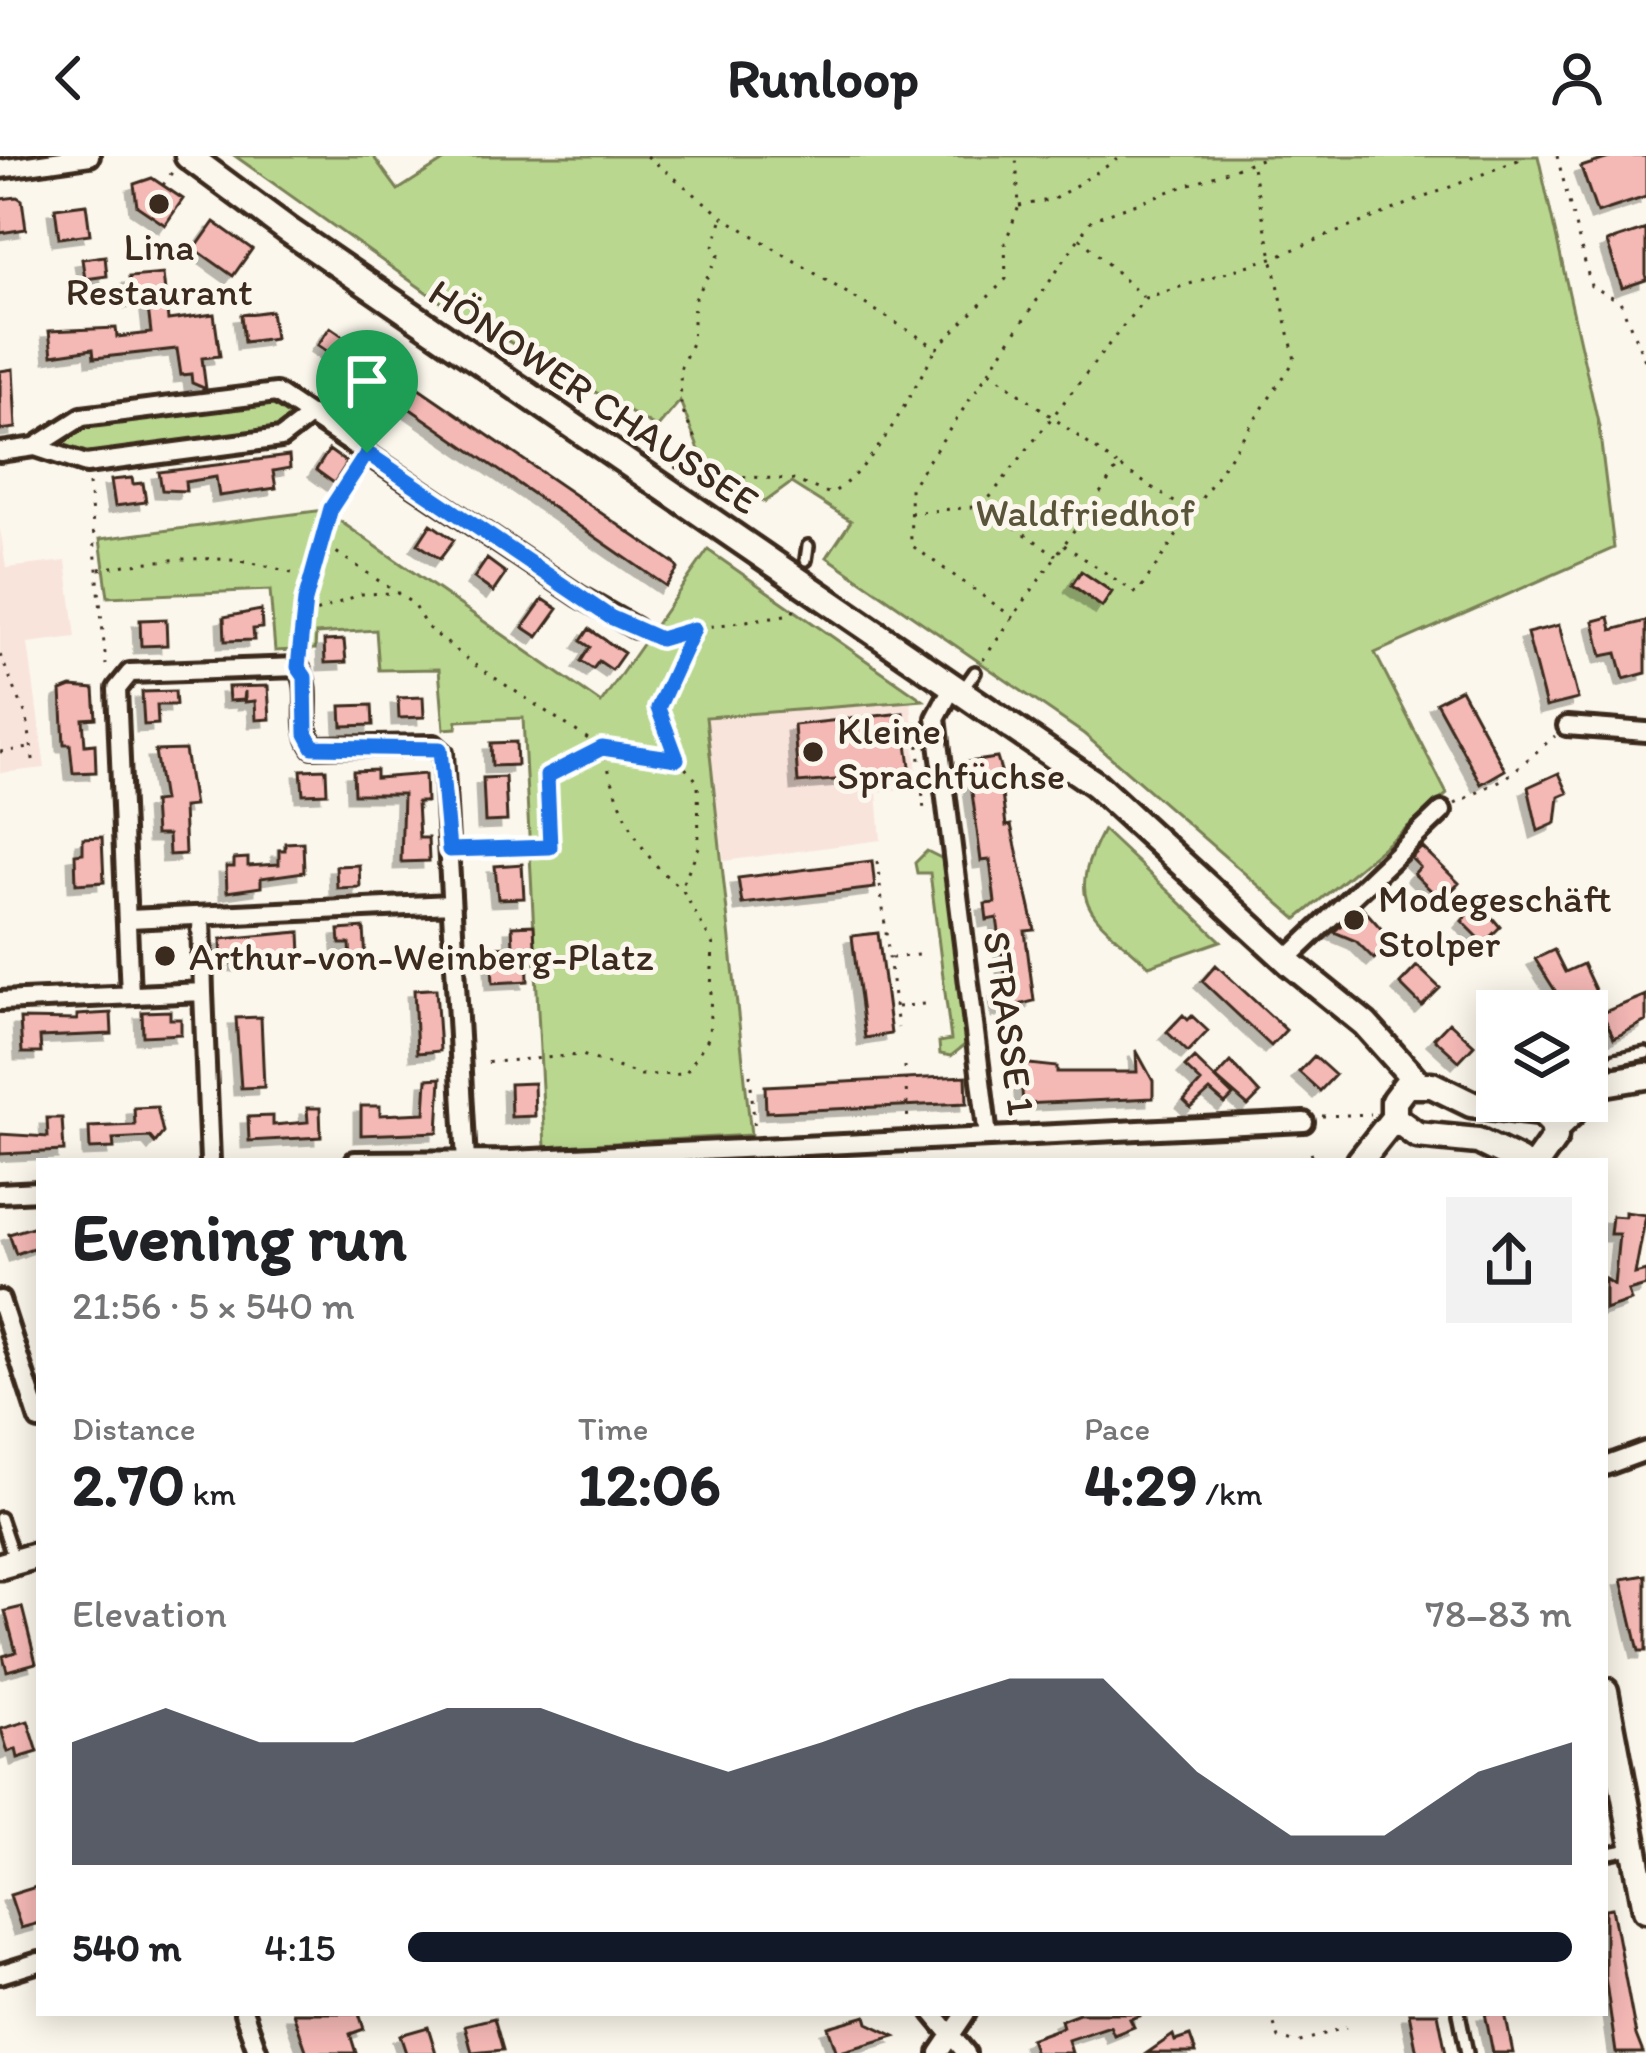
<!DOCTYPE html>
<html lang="en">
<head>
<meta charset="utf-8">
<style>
  :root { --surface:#fff; --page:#f2f2f2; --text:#202124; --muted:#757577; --accent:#111827 }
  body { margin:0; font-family:Itim,sans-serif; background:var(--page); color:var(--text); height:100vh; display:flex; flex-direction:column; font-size:45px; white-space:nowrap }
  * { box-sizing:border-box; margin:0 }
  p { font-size:39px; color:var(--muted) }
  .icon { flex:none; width:66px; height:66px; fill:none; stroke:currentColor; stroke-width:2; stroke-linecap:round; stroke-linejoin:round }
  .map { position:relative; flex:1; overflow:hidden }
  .panel { position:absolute; left:36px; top:1002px; width:1572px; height:858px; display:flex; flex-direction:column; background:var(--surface); border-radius:0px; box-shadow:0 6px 30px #0003 }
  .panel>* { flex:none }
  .controls { position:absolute; left:1476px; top:834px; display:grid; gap:24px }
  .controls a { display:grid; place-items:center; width:132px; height:132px; border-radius:0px; background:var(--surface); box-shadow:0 6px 30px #0003; font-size:60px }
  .pin { position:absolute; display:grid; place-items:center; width:102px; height:102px; color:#fff; margin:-123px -51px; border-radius:50% 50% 50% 0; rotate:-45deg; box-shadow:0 0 12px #0007 }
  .pin .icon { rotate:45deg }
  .round { display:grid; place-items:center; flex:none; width:126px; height:126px; border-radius:0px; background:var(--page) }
  .headline { display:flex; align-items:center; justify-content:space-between; height:204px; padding:0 36px }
  h1 { font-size:66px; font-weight:800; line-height:90px }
  .metrics { display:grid; grid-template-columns:repeat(3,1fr); gap:18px; height:204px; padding:12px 36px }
  .metrics div { display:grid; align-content:center }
  .metrics b { font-size:60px; font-weight:800 }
  .metrics small { font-size:33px; font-weight:400 }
  .metrics p { font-size:33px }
  .chart { height:336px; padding:24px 36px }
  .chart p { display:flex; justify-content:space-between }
  .chart svg { width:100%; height:216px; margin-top:12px; fill:var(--accent); opacity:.7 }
  ul { padding:0 36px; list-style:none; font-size:39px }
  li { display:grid; grid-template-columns:192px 144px 1fr; align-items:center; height:90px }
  li i { height:30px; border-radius:15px; background:var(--accent) }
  header { display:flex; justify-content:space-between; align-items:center; height:156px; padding:0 36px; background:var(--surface); font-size:54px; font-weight:800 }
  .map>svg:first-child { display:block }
  .built { fill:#f9e4dc }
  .green { fill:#b9d78f; stroke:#7a8056; stroke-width:3 }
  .building { fill:#f4b8b5; stroke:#3b2a1e; stroke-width:3; filter:url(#shadow) }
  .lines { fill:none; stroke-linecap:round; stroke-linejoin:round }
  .lane-casing { stroke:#3b2a1e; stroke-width:18 }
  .street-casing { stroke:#3b2a1e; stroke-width:26 }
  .secondary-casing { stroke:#3b2a1e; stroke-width:33 }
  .path { stroke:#3b2a1e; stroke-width:3; stroke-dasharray:3 9; stroke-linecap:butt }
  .lane { stroke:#fbf7ec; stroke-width:9 }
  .street { stroke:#fbf7ec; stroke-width:16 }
  .secondary { stroke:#fbf7ec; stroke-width:24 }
  .route-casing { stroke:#fff; stroke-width:24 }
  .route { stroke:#1a73e8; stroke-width:15 }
  .poi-dot { fill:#3b2a1e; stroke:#fbf7ec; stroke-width:4.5 }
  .labels { text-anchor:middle; stroke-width:10; stroke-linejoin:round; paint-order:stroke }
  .poi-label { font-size:39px; fill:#3b2a1e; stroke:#fbf7ec; text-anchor:start }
  .street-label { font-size:39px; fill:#3b2a1e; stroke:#fbf7ec }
  .park-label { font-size:39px; fill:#5a553a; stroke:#fbf7ec }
</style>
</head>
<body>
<header><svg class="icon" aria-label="back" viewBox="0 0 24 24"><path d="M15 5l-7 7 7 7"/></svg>Runloop<svg class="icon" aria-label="person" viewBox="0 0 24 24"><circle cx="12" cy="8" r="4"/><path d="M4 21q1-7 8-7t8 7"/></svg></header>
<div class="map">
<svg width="1646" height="1897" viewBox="0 0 1646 1897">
  <defs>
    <filter id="shadow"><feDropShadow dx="-7" dy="7" stdDeviation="0" flood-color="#0004"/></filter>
  </defs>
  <rect width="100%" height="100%" fill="#fbf7ec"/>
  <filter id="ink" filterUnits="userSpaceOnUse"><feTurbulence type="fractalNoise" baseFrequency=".00833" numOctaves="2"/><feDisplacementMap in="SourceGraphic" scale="24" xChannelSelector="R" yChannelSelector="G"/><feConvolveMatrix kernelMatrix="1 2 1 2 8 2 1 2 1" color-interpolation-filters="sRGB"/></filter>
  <g filter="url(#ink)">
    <!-- built -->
    <path class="built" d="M0 372 6 412 66 405 76 481 28 487 45 612 0 617Z
      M911 545 918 631 877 636 881 684 724 705 706 560Z"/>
    <!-- green -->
    <path class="green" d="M235 0H373L398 34 451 0H1538L1599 271 1614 392 1375 497 1447 638 1297 763 1084 578 827 401 851 365 791 327 765 346 704 307 680 245 657 272 436 143Z
      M275 242 292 253 286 274 82 303 57 289 74 268Z
      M324 354 601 547 708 394 923 544 706 561 751 979 545 991 523 562 457 565 456 572 444 573 439 513 379 514 376 474 316 478 315 493 275 495 270 434 108 441 100 383Z
      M1103 674 1221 785 1149 810C1094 759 1062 751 1103 674Z
      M927 695 949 706 971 884 951 900 940 898 939 886 951 884 930 717H917L915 707Z"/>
    <!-- building -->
    <path class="building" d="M1615 0H1646V41L1597 57 1581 11Z
      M152 22 183 43 165 69 137 50 134 28Z
      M17 41 22 44 26 73 0 77V43Z
      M86 48 90 78 59 82 55 52Z
      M214 66 252 93 233 120 195 93Z
      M1646 73V124L1622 132 1607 86Z
      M105 100 107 120 85 123 82 103Z
      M163 118 168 164 214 158 220 200 202 202 206 233 192 227 191 218 181 219 177 193 94 202 93 193 52 199 49 175 116 172 117 181 151 177 147 143 132 145 129 121Z
      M271 155 275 182 244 186 241 159Z
      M330 171 674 407 678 413 666 430 318 189Z
      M13 213 16 272 0 274V215Z
      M329 294 347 307 334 327 316 314Z
      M289 300 290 312 273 315 276 332 219 340 216 321 185 326 186 335 162 334 159 316Z
      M132 322 133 328 143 327 146 346 115 350 111 324Z
      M431 368 454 384 440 403 418 388Z
      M487 403 506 417 493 436 474 422Z
      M1081 415 1112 436 1102 451 1072 429Z
      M543 443 558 453 538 481 523 471Z
      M261 454 262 472 253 473 254 484 225 485 224 461Z
      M1609 461 1612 474 1646 465V517L1624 523 1617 497 1602 500 1594 465Z
      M166 463 167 489 141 490 140 464Z
      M1559 469 1578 543 1546 551 1527 477Z
      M589 473 624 497 612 514 599 505 593 513 581 505 590 491 581 485Z
      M344 484 346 506 325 507 324 485Z
      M268 530 270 563 256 564 255 545 245 546V535L244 544 229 545 228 531Z
      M71 531 94 533 96 562 83 563 85 589 95 588 96 616 73 617 70 588H64L61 535Z
      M1461 533 1505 614 1481 628 1436 546Z
      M175 535 176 549H157L158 568 144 569 142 536Z
      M423 541 424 561 399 562 398 542Z
      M372 549 373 569 342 570 341 550Z
      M903 557 911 618 798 627 794 569Z
      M516 586 517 609 492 610 491 587Z
      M185 594 194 650 183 651 185 698 169 699 168 679H155L153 646 163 645 155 595Z
      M997 602 1008 637 1002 638 1006 670 1011 669 1035 774 1025 775 1034 845 999 854 997 835 1006 834 1005 817 997 762 987 764 985 748 995 747 990 704 981 705 968 606Z
      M326 613 327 637 303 638 301 614Z
      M376 614V622L425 618 426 646H417L419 682H428L429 705 401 706 403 638H354L353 615Z
      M1559 617 1568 637 1559 641 1556 667 1538 675 1528 631Z
      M505 621 507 665 485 666 483 622Z
      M102 681 104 726 76 728 75 698 83 697V682Z
      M303 686 304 716 261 722V731L227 736 226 711H234V703L248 702V710L279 708V694H285V687Z
      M1422 691 1459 727 1442 745 1414 718 1420 711 1411 702Z
      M872 705 875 732 742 748 738 722Z
      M522 708 524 742 498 743 495 710Z
      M359 709 360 731 337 732 336 710Z
      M1479 746 1500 771 1484 787 1462 765Z
      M1361 750 1392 785 1374 803 1356 785 1334 776Z
      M534 769 535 789 527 790 528 825 493 827 491 791 513 790 512 770Z
      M364 772 366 806H351L350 788H340L339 774Z
      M300 776 301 799 248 804V809L222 806 221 783Z
      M878 777 891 878 865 882 852 780Z
      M1554 794 1565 816 1583 808 1605 855H1568L1535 803Z
      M1216 809 1286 874 1271 890 1202 825Z
      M1417 810 1440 832 1422 850 1400 828Z
      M429 833H436L440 895 417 897 414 834Z
      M1646 839V865L1614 882 1602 857Z
      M170 855V863H181V878L143 880 142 856Z
      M111 857 112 878 40 881 41 897H22L20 863 77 864V859Z
      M1183 859 1188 864 1192 860 1208 875 1188 896 1167 876Z
      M261 861 264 931 241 932 236 862Z
      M1449 866 1474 889 1459 905 1434 882Z
      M1136 894 1153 925V942L1023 948 1020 907 1057 911V916H1137Z
      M1314 900 1335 919 1320 935 1299 916Z
      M1194 902 1233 940 1225 948 1210 935 1191 952 1184 945 1201 926 1185 911Z
      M1231 906 1260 938 1248 950 1216 922Z
      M966 920 967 947 766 956 765 930Z
      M441 922 438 976 361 979V950H380V959L425 957 427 923Z
      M534 927 535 960 511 961 510 928Z
      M157 951 163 977 155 987 150 981 113 983 114 992 90 993 89 971 135 969 134 952Z
      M307 952H320L321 981 249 985 248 961 273 960V969L308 966Z
      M47 962H62L64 995 0 998V978L48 981Z
      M1625 1056 1646 1059 1635 1118 1646 1115V1130L1628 1135 1631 1145 1605 1154V1123L1614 1129 1619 1078H1610L1612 1060 1625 1061Z
      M39 1069V1090L16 1098 9 1078Z
      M1646 1419V1495H1639L1622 1423Z
      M22 1451 36 1507 7 1515 3 1500 16 1496 5 1455Z
      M28 1565 38 1596 18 1602 16 1593 8 1596 1 1573Z
      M39 1730V1767L21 1772 10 1739Z
      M1612 1752 1636 1879 1643 1897H1616L1605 1820V1753Z
      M293 1857H359L364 1873 350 1878 356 1897H307Z
      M1079 1857H1140V1860L1130 1863 1134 1871 1114 1879 1110 1870 1068 1884 1072 1897H1035L1030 1883 1063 1871 1061 1864Z
      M1409 1857H1438L1446 1897H1417Z
      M1485 1857H1505L1513 1897H1493Z
      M866 1860 868 1867 895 1880 837 1897 828 1871Z
      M494 1862 503 1894 472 1897 465 1869Z
      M428 1871 436 1897H406L400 1879Z
      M1173 1879 1175 1885 1190 1880 1196 1897H1147Z"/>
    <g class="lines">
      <!-- lane casing -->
      <g class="lane-casing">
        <path id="lane" d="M806 404 808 390
          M961 536 975 516
          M1615 903 1646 897
          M0 1362 14 1403
          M1605 1698 1635 1692
          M1459 1857 1467 1897"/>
      </g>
      <!-- street casing -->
      <g class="street-casing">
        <path id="street" d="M0 13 90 0
          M35 291 86 308 281 282 311 259
          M0 296 35 291 82 261 276 237 579 440 635 472
          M953 530 936 562 988 981
          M1567 570 1646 576
          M201 761 203 836
          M129 763 451 748
          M1286 804 1442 655
          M130 839 117 533 130 517 298 511C315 534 297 567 313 591L434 589 443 597 466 1005
          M0 845 203 836 210 1005
          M355 1005 512 1004 1304 966
          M0 1037 39 1035
          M0 1144 39 1264
          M1605 1310 1646 1295
          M0 1818 39 1806
          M244 1857 258 1897
          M933 1857 966 1897
          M939 1897 966 1857"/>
      </g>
      <!-- secondary casing -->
      <g class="secondary-casing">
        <path id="secondary" d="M188 0 288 74 1095 628 1291 808 1365 868 1417 926
          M1587 930 1646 920
          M1554 974 1584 945
          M1360 1005 1394 962
          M1519 1005 1478 985 1417 979 1394 962V945L1406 929H1432L1471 948 1541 956 1553 968 1555 981 1538 1005
          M0 1410 39 1399
          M1605 1535 1646 1753"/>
      </g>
      <!-- path -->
      <path class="path" d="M647 0 723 61 937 192 1006 123 1005 87 1019 50 1016 0
        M1557 0 1591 130 1620 145 1646 207
        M163 29 173 15
        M1019 50 1054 43 1123 0
        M1080 82 1143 141
        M990 215 1117 309
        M676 313 694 281 681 252 680 213 692 187 694 145 719 99 714 90 723 61
        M89 328 106 509
        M727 348 737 320 793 324 831 338C880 306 907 243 936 193
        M985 351 1056 399
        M910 357 983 350 1145 142 1272 102 1518 4 1517 0
        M324 378 327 390 412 447 427 471 472 507 602 592 677 603 698 626 699 691 681 731 713 789 709 881 685 918 641 919 582 899 480 907
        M1064 389 1137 438 1295 204 1252 11
        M99 413C180 401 230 394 309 423
        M305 460 361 438 399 437
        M1014 462 911 389 910 332 1092 63 1269 0
        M653 480 660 483 694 473
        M299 497C307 432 319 369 356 314
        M0 499 27 561 34 610
        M983 504 1119 310 1188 355
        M917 565 924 656
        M0 596 30 592
        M676 601 658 552 694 473 792 458 797 448
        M1455 648 1507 621 1555 580
        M465 694 550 691 547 620 602 592C617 642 635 699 679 730
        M877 705 898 872
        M891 802 918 799
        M897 851 924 848
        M905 910 908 968
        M750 918 755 976
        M1322 960 1371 958
        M1287 1005 1313 998
        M1270 1857 1279 1882 1297 1887 1346 1871"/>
      <!-- lane -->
      <use href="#lane" class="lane"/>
      <!-- street -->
      <use href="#street" class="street"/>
      <!-- secondary -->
      <use href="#secondary" class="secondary"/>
    </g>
  </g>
  <g class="lines" filter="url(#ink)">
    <!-- route casing -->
    <g class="route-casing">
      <path id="route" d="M367 297 610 461 660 483 694 473 658 552 677 603 602 592 547 620 550 691 449 694 440 593 313 591 306 578 305 521 298 511 305 445 331 352Z"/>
    </g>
    <!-- route -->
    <use href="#route" class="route"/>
  </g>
  <!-- markers -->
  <g class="poi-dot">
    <circle cx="159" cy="48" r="12"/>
    <circle cx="813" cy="596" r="12"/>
    <circle cx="1354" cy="764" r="12"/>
    <circle cx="165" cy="800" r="12"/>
  </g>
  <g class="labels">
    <!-- poi labels -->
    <g class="poi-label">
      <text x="159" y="104" text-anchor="middle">Lina<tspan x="159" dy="45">Restaurant</tspan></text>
      <text x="837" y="588">Kleine<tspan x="837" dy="45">Sprachfüchse</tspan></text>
      <text x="1378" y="756">Modegeschäft<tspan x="1378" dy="45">Stolper</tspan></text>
      <text x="189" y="814">Arthur-von-Weinberg-Platz</text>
    </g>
    <!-- street labels -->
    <g class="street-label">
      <text transform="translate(594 240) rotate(34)" y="14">HÖNOWER CHAUSSEE</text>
      <text transform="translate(1010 867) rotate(82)" y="14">STRASSE 1</text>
    </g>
    <!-- park labels -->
    <g class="park-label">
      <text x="1085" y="370">Waldfriedhof</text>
    </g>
  </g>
</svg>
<div class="controls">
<a><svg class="icon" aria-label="layers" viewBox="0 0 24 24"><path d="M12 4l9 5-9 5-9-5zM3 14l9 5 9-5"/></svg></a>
</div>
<div class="pin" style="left:367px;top:297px;background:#1e9e55"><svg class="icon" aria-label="arrive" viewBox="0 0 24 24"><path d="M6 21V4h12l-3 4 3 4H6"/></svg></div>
<section class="panel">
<div class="headline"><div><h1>Evening run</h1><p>21:56 · 5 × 540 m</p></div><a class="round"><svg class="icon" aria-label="share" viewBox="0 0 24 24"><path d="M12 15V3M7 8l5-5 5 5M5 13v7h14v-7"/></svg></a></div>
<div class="metrics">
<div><p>Distance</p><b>2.70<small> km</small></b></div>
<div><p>Time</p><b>12:06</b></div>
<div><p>Pace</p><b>4:29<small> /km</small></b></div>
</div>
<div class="chart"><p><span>Elevation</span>78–83 m</p>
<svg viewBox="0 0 160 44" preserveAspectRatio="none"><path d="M0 44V19L10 12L20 19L30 19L40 12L50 12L60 19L70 25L80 19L90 12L100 6L110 6L120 25L130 38L140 38L150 25L160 19V44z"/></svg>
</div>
<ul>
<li><b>540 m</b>4:15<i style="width:100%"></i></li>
</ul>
</section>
</div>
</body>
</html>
